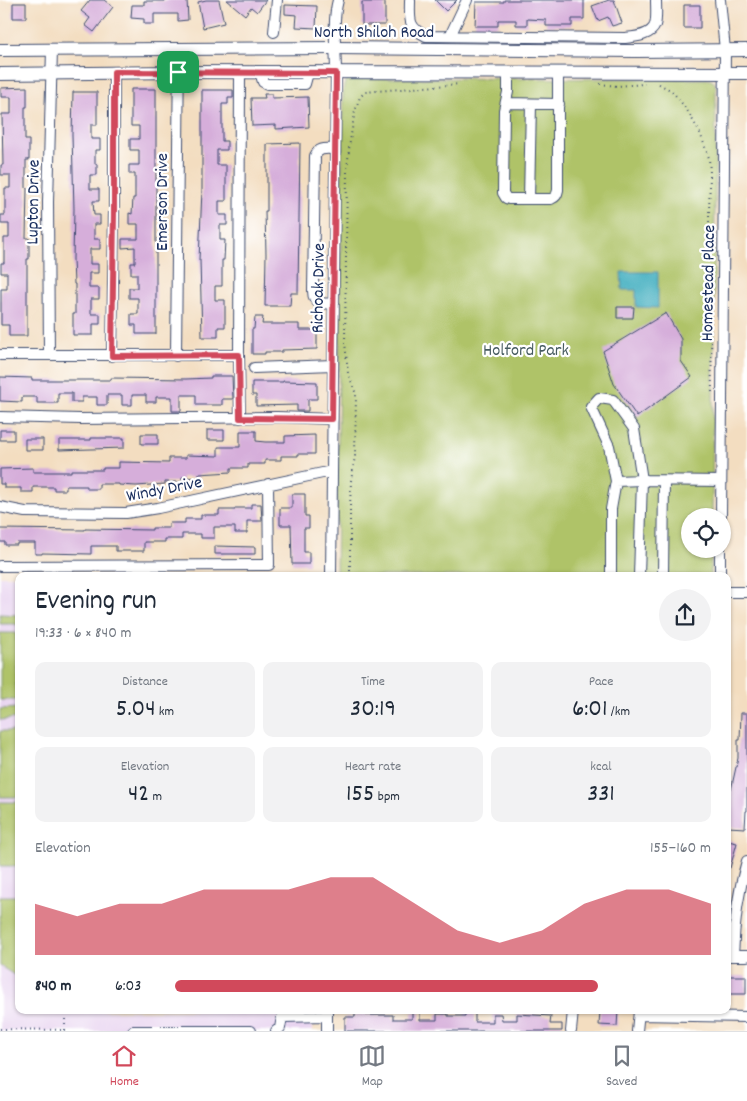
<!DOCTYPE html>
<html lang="en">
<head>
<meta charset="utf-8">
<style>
  :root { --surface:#fff; --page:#f2f2f3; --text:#1f2937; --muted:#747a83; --line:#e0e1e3; --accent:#d1495b }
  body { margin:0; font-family:Dekko,sans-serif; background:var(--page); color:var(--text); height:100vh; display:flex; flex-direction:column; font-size:19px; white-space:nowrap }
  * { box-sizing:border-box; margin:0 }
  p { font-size:16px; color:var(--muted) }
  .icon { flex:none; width:28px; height:28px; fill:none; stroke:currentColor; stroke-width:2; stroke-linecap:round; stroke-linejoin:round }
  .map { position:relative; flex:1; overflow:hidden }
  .details { position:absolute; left:15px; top:572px; width:716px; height:442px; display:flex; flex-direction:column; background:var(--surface); border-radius:10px; box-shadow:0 1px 4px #0004 }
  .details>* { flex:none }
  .fabs { position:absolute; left:681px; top:508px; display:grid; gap:10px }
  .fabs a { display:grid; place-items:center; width:50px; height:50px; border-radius:50%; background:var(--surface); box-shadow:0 1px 4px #0004; font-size:25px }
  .pin { position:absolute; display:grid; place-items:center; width:42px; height:42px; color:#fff; margin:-21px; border-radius:10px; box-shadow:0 2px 8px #0006 }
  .round { display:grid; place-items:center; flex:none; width:52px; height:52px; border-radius:26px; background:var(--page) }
  .head { display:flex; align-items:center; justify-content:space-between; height:85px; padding:0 20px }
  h1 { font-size:28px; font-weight:600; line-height:38px }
  .metrics { display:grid; grid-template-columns:repeat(3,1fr); gap:8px; height:85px; padding:5px 20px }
  .metrics div { display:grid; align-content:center; border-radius:10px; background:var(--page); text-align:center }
  .metrics b { font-size:25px; font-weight:600 }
  .metrics small { font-size:14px; font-weight:400 }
  .metrics p { font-size:14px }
  .chart { height:140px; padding:10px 20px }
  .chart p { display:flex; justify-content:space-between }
  .chart svg { width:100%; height:90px; margin-top:5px; fill:var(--accent); opacity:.7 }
  ul { padding:0 20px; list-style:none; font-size:16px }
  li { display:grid; grid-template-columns:80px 60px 1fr; align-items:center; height:38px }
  li i { height:12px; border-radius:6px; background:var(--accent) }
  .tabs { display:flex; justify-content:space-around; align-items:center; height:70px; border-top:1px solid var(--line); background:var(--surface); font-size:14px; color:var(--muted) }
  .tabs a { display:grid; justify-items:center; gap:2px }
  .tabs .selected { color:var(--accent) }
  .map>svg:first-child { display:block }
  .built { fill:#e7d2ef }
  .green { fill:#afc368; stroke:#657963 }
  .water { fill:#43afc0; stroke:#2f6f8f }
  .building { fill:#d6aeda }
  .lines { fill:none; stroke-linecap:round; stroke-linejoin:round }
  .minor-casing { stroke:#3b496d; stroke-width:12 }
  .major-casing { stroke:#3b496d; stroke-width:14 }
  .path { stroke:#3b496d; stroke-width:2; stroke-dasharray:1 4; stroke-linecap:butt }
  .minor { stroke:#fff; stroke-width:10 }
  .major { stroke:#fff; stroke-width:12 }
  .route-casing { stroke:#fff; stroke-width:10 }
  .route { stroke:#d1495b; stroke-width:6 }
  .labels { text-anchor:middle; stroke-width:4.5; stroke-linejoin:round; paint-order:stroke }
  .street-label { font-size:18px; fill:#1b2f5e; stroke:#fff }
  .park-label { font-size:18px; fill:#475b61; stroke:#fff }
</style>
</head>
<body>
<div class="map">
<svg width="747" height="1031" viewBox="0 0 747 1031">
  <rect width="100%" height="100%" fill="#fff"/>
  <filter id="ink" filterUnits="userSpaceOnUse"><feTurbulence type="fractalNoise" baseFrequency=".02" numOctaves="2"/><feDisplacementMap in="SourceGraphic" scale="10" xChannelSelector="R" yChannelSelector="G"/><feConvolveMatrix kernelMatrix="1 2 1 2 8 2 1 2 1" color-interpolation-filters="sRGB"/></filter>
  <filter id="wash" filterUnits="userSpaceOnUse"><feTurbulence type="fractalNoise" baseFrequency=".0096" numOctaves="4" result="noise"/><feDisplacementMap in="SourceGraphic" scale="20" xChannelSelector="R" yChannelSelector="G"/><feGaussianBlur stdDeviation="1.12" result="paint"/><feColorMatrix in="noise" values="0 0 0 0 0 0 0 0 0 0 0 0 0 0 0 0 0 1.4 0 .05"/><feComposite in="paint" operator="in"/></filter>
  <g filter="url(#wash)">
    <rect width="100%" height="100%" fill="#f3ddc0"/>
    <!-- built -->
    <path class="built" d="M0 576H325H19V1011H312V1031H0Z"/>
    <!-- green -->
    <path class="green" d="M348 78 707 79C713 80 715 82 716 87L712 516H690V549H711V576H336L343 90 344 85Z
      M0 614 19 615V626L15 624H0Z
      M0 633H16V700H0Z
      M19 708V718L0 720V709Z
      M0 731H19V797H0Z
      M0 802H19V866H0Z
      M0 896H19V978L0 966Z"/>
    <!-- water -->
    <path class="water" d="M621 272H658V308L636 307V290H622Z"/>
    <g id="blocks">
      <!-- building -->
      <path class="building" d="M90 0H104L113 7 94 32 85 25 90 18 81 11Z
        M165 0H187L188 20 178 21V14H154V24H144V19L131 18 132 5H144V1H165Z
        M206 0H219L224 23 203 28 198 2Z
        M227 0H266L257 12 251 7 245 15Z
        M435 0H457L446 11Z
        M504 0H584V19H572V26H546V20L527 19V25H516V20H498V26H475L476 2H504Z
        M609 0H614L622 23 612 26 608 17 598 21 592 6Z
        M362 2H385V25H362Z
        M13 3H26V18H13Z
        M285 5 317 6 316 28 296 27 297 15 285 14Z
        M684 5H700V28H684Z
        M27 87V107H25V140H29V160H26V188H27L26 238H29V259H27V336H9V325H1V289H7V273H1V263H4V238H9V224H1V215H5V188H10V175H1V165H3L2 114H11V97H1V88Z
        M131 89H156V334H136V325H131V314H138V298H129V288H137V274H131V263H135V247L122 248V239H138V224H129V213L132 214 133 198H135V174H129V165H139V150H130V139H139V126H131Z
        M202 90H233V98H228V104H222V141H227V150H217V165H226V201H219V215H227V225H220V240H225L224 260H222V286H215V300H225V327H218V337H202L200 260H199L202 190Z
        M73 92H97V125H91V139H100V150H95V164H97V175H90V189H99V201H93L94 215H100V224H94V239H100V249H90V264H98V273H89V288H99V299H91V314H100V324H93V335H73V314H75V284H74L73 259 74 209 72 135Z
        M264 94H272V98L308 97 309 127 276 129V125L252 126 251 98H265Z
        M300 143 298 293H291L290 306H265L266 254 265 211H267V144Z
        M617 307H634L633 318H617Z
        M666 313 681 339V361L692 377 637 417 614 384 603 351Z
        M255 317H263L262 324H299V330H317V349L282 350V352H265V354H252V329H254Z
        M211 376H232L233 399H222V405H196V395H181V411H172V397H156V402H146V395H132V405H122V395H107V405H97V397H82V402H72V393H58V403H37V397H22V402L0 401V377L32 378V380H111V378L186 379 211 378Z
        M283 381 317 382V399H308V411H297V405L256 406V395H252V382H283Z
        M0 430H14V440H0Z
        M207 430H224V440H207Z
        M240 431H256V441L265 442H285V436L315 435V454H298V456H281V460H265V464H248V468H231V472L199 474V478L182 477V482H165V484L136 486 119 485V484H99V489H87V486H66V490H54V487H33V492H21V488H4V484H0V469L33 468V472H71V470H103V468H119V462L169 463V458H186V455L218 456V447H240Z
        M141 434H158V444H141Z
        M91 438H124V448L59 450V440H91Z
        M25 439H43V450H25Z
        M292 494H305V516H309V528H304V552H309V564H292L291 525H280V508H292Z
        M251 504H261L262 521H247V533H235V527H214V538H201V534H182V539H165V542H144V551H116V546H91V554L42 553V554H35V543H17V545H5V542H0V529L85 530V529L152 530V528H169V523H185V519H201V515H219V510H235V508H251Z
        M215 546 255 547V554H215Z
        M741 713H747V811H746L745 828 728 827V795L729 789 731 790 738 758V740H740Z
        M728 841 737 843 730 868H728Z
        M728 976H746V994H728Z
        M465 1011H475V1022H493V1014H501L502 1020H517V1014L551 1016 550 1024H562V1031H345V1017H355V1012H366V1015H393V1019H412V1012H420V1020H437V1014H448V1016H465Z
        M600 1011H618L617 1026 599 1025Z"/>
    </g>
  </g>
  <g filter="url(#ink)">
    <use href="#blocks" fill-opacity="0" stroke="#3b496d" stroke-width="1"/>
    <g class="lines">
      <!-- minor casing -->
      <g class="minor-casing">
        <path id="minor" d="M410 0C410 19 407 27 426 36L625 38C634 37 651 36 655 25 657 19 656 7 656 0
          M720 0 725 50 721 516
          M274 32 277 0
          M450 36 467 0
          M240 72 239 355 240 418
          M260 72 263 82 267 84H305L308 73
          M508 73V92L504 110 503 193 506 198 509 199H551C556 197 557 195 558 190V73
          M506 103 559 104
          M529 199 531 104
          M334 303C323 304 313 305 313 291L315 156C319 147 326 149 335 149
          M0 355H239
          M49 355 48 202 52 49
          M112 356 114 211V72
          M176 356 179 48
          M254 368 333 365
          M0 417 80 419 277 417 332 419
          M0 507 25 512 126 513 158 508 332 471
          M0 566 269 565 268 484
          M331 576 336 73C336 49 332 23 338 0
          M611 576V509L616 481
          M639 576 642 480 616 481 609 446 591 407 599 398 613 400 634 429 642 480 721 481
          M663 576 664 481
          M720 576V549
          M728 592H747
          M728 956H747
          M733 956C734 923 738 892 747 861
          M639 1015 747 1017
          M133 1031H251
          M276 1031 280 1028 282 1017 327 1016
          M327 1031V1011
          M571 1031 573 1011
          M637 1031 639 1011"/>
      </g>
      <!-- major casing -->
      <g class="major-casing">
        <path id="major" d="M0 50 336 48 636 51 747 50
          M0 74 178 72 747 73"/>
      </g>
      <!-- path -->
      <path class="path" d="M600 84 617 86 645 84
        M659 84 672 91 687 110 700 133 709 158 710 173 709 214 712 394
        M350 576V507L351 481 355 456 356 394 348 373 345 342 347 169 350 141 355 111 360 97 365 92 460 84
        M0 1029 65 1030V1011"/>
      <!-- minor -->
      <use href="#minor" class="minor"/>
      <!-- major -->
      <use href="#major" class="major"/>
    </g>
  </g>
  <g class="lines" filter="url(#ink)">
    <!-- route casing -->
    <g class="route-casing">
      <path id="route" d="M114 72 336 73 332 419 240 418 239 355 112 356 114 211Z"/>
    </g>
    <!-- route -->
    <use href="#route" class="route"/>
  </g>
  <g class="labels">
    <!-- street labels -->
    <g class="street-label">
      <text x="374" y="37">North Shiloh Road</text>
      <text transform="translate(32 202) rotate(-89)" y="6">Lupton Drive</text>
      <text transform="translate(161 202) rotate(-90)" y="6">Emerson Drive</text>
      <text transform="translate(707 283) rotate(-89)" y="6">Homestead Place</text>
      <text transform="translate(317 288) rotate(-89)" y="6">Richoak Drive</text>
      <text transform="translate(164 488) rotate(-11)" y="6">Windy Drive</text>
    </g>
    <!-- park labels -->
    <g class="park-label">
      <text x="526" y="355">Holford Park</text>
    </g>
  </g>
</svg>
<div class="fabs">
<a><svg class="icon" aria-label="locate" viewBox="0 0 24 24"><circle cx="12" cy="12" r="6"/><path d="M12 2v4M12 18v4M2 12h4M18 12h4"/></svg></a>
</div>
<div class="pin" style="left:178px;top:72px;background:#1e9e55"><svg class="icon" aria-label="arrive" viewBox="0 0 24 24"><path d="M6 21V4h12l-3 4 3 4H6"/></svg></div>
<section class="details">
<div class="head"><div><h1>Evening run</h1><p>19:33 · 6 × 840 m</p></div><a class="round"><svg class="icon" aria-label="share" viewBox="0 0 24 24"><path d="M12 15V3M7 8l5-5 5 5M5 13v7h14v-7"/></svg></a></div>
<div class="metrics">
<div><p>Distance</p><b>5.04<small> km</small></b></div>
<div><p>Time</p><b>30:19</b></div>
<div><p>Pace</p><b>6:01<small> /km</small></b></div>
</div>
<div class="metrics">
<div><p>Elevation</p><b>42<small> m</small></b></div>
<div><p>Heart rate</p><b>155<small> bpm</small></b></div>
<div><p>kcal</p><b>331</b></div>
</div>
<div class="chart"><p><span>Elevation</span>155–160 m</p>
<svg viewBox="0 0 160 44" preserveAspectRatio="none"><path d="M0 44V19L10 25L20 19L30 19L40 12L50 12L60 12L70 6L80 6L90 19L100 32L110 38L120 32L130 19L140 12L150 12L160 19V44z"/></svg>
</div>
<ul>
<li><b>840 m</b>6:03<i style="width:79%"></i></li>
</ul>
</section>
</div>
<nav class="tabs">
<a class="selected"><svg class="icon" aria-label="home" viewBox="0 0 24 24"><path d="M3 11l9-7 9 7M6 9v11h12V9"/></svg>Home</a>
<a><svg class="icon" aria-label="map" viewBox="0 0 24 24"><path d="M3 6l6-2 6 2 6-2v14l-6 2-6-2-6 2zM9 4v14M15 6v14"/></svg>Map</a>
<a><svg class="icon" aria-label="saved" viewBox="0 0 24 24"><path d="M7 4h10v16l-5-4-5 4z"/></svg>Saved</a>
</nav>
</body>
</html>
